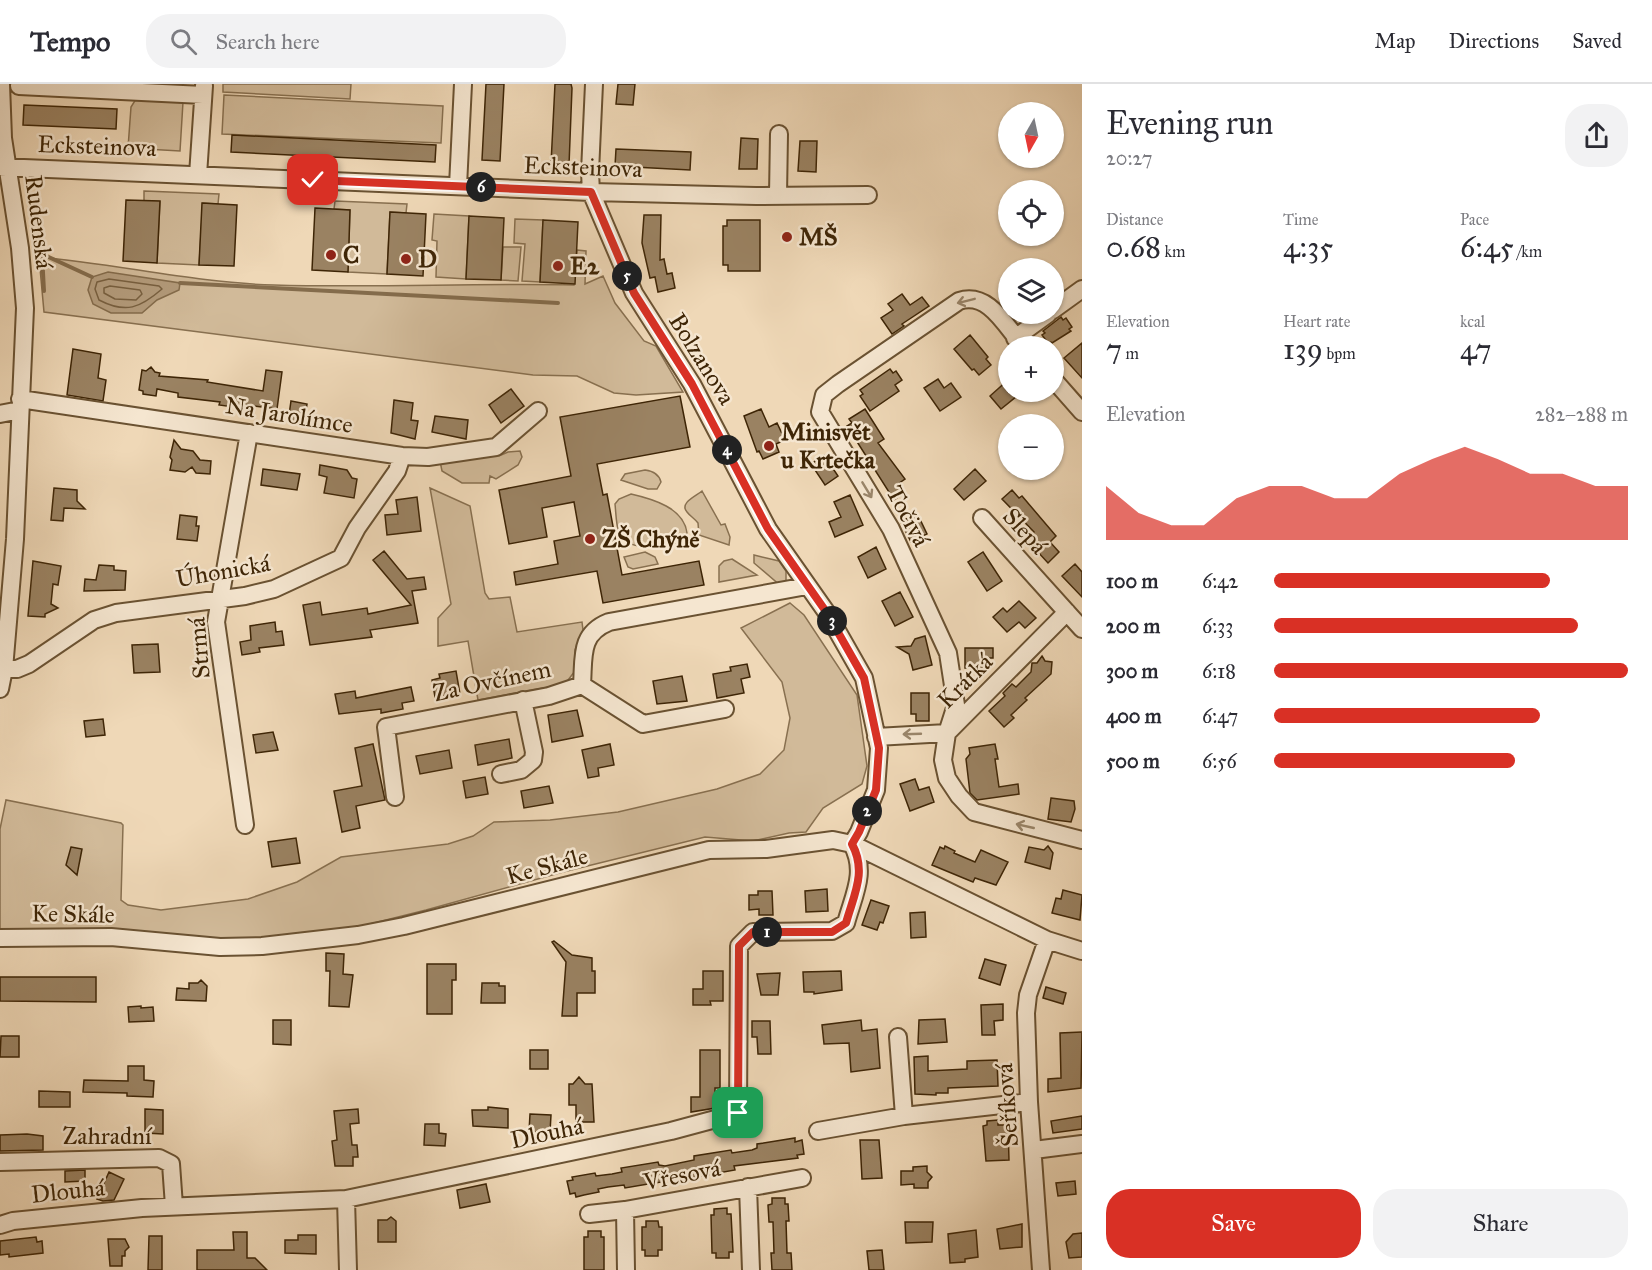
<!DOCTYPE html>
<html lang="en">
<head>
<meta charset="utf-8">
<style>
  :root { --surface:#fff; --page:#f2f2f3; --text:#2b2b33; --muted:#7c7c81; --line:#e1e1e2; --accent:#d93025 }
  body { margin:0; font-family:"IM FELL Great Primer",serif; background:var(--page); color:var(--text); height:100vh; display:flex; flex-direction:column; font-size:22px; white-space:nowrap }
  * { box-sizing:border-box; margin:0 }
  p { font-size:20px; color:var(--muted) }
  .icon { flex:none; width:33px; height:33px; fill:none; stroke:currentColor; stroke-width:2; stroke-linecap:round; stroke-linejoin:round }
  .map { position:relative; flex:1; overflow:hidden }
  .details { display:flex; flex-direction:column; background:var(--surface); width:570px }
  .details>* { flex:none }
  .needle { width:39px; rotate:189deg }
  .controls { position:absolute; left:998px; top:18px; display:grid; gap:12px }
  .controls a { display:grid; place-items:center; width:66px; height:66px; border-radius:50%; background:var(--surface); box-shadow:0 2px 4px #0004; font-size:30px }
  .pin { position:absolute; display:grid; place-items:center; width:51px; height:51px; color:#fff; margin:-26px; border-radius:12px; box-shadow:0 3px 9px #0006 }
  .km { position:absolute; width:30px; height:30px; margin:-15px; border-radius:50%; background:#222; color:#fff; font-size:16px; line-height:30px; text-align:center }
  .round { display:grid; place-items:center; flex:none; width:63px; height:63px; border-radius:24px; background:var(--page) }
  .head { display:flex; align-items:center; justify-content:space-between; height:102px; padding:0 24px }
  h1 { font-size:33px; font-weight:600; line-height:45px }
  .figures { display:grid; grid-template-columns:repeat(3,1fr); gap:9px; height:102px; padding:6px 24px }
  .figures div { display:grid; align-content:center }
  .figures b { font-size:30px; font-weight:600 }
  .figures small { font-size:16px; font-weight:400 }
  .figures p { font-size:16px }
  .chart { height:168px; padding:12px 24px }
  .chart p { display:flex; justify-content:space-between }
  .chart svg { width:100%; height:108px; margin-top:6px; fill:var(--accent); opacity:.7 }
  .cta { display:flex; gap:12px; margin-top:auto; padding:12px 24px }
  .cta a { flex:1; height:69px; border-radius:24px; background:var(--accent); color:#fff; font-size:24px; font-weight:600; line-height:69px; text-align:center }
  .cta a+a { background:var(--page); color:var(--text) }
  ul { padding:0 24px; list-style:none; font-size:20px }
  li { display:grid; grid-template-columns:96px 72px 1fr; align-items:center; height:45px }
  li i { height:15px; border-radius:8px; background:var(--accent) }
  header { display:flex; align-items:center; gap:36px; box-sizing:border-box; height:84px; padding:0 30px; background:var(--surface); border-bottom:2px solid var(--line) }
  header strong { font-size:28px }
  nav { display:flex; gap:33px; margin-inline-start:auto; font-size:21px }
  .search { width:420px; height:54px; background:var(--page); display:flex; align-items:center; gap:15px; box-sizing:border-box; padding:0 21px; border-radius:24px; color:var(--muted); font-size:22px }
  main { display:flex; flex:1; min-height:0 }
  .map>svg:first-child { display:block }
  .green { fill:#d1ba99; stroke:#887050; stroke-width:1.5 }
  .water { fill:#b39b7b; stroke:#846c4c; stroke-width:1.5 }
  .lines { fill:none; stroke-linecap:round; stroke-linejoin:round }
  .shore { stroke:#786040; stroke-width:1.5 }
  .stream { stroke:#846c4c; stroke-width:4 }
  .building { fill:#9a8262; stroke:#3e2506; stroke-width:1.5 }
  .minor-casing { stroke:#6a5232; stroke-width:20 }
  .minor { stroke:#f5e6d0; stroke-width:16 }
  .oneway { stroke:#9a866b }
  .route-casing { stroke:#fff; stroke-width:12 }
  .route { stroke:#d93025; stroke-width:8 }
  .poi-dot { fill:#8f2418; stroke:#f5e6d0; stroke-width:2 }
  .labels { text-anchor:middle; stroke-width:5; stroke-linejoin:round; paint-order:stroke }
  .street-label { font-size:24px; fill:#3e2506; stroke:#f5e6d0 }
  .poi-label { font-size:24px; font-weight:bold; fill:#3e2506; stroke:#f5e6d0; text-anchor:start }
</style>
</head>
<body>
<header>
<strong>Tempo</strong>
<div class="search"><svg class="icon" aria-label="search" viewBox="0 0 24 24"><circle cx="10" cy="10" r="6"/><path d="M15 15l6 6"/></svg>Search here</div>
<nav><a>Map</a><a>Directions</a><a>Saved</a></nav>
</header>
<main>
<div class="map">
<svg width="1082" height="1186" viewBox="0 0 1082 1186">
  <rect width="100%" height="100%" fill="#efd8b7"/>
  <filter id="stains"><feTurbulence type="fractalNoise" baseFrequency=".00333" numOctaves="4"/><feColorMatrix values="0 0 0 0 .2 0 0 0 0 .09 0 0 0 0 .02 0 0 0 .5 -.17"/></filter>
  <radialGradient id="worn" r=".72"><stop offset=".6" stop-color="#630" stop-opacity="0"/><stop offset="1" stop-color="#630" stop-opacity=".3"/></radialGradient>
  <!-- green -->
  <path class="green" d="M223 0H351L350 15 223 8Z
    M224 11 443 22 441 59 222 50Z
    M136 15 183 18 180 67 128 64 131 23Z
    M144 107 219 110 218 120 203 119 199 181 157 179 160 118 144 117Z
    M335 117 407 120 406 129 390 128 387 190 348 188 350 126 334 125Z
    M434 130 469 132 466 195 436 193 437 157 432 156Z
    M515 135 543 136 540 198 522 197 525 160 514 159Z
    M503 163H521L518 197 501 196Z
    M577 166 586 167 585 200 603 192 615 219 644 257 656 262 683 308 636 311 614 309 577 292 533 291 44 228 39 173C118 180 195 199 274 201 374 204 474 199 574 201Z
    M520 367 522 373 518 381 496 395 490 392 489 399H462L442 387 440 377 498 368 499 372 508 368Z
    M645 386C653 387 659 390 661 398L657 405H648L621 396 625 390Z
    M430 404 470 422 485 509 489 515 510 513 517 548 582 538 583 546 575 566V587L565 600 478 616 468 557 438 562V534L451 520Z
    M702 407 721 441 725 440 730 453 729 461 699 451 698 439C694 434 690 432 687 428 679 419 696 412 702 407Z
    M631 410C653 415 684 424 687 449L677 459C661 462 628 469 619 449 616 441 616 429 615 420L619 415Z
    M645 468 655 473 658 480 633 485 628 483 624 473Z
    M754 471 779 477 786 487V498L781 502 754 479Z
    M732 475 757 491 719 498V482L724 477Z
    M790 519 804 531 857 611 867 682 862 700 823 724 806 748 789 749 753 757 705 753 563 788 426 826 350 845 217 859 0 848V745L6 716 121 739 123 741 121 816 128 821 161 826 248 815 297 798 341 773 448 760 473 752 494 738 550 736 618 728 717 705 760 690 784 666 790 634 782 598 741 544Z"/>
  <!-- water -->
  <path class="water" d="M108 188 180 199 179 206 157 216 142 229H111L93 220 88 206 92 193Z"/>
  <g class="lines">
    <!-- shore -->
    <path class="shore" d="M109 195 159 202 162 205C140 224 126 230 99 216L95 205 97 198Z
      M110 202 140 206 142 210 136 216 115 215 104 209V204Z"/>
    <!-- stream -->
    <path class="stream" d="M31 112 42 170 44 207
      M42 170 92 193
      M180 199 558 219"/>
  </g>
  <!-- building -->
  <path class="building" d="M486 0H504L500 77 482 76Z
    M555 0H571L572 4 569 81 551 80Z
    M618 0H635L633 21 616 20Z
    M24 21 117 25 116 45 23 41Z
    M232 51 436 61 435 78 231 68Z
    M741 54 758 55 757 85H739Z
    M800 57H817L816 88 798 87Z
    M616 65 691 68 690 86 615 82Z
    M126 116 160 117 157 179 123 177Z
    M202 119 237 121 234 182 199 181Z
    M315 124 350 126 348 188 312 186Z
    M390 128 426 130 423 192 387 190Z
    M644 131H661L660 176 664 175 667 190 672 189 675 204 658 208 655 193 650 194 642 159Z
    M469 132 504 134 501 196 466 195Z
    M543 136 578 138 575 200 540 198Z
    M727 136H760V187H728V181H723V142H727Z
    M902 210 910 221 922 213 929 222 902 240 904 242 892 250 881 234 893 226 888 220Z
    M1061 233 1063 236 1066 234 1072 243 1069 245 1071 247 1052 259 1051 258 1048 259 1042 251 1045 249 1043 247Z
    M970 251 988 273 986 275 991 281 979 291 974 285 972 286 954 265Z
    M1082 259V294L1064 274Z
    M73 265 101 270 98 294 106 296 103 317 67 311Z
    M151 283 155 288 160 289 159 292 208 296 207 298 263 307 266 286 282 288 277 325 247 321V325L219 321 220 318 178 313V309L157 305 156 312 143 310V307L139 306 142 286 146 287Z
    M890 285 893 289 896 287 902 296 895 301 899 307 870 327 860 312 863 310 860 306Z
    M938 295 944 304 951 299 961 313 940 327 924 304Z
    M1008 296V308H1022L1001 325 990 312Z
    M511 305 524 322 501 339 489 321Z
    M680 312 690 363 597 380 603 411 607 410 622 491 699 477 704 501 603 519 597 487 516 501 514 488 558 480 554 457 580 452 574 418 542 424 547 453 509 460 499 406 571 392 560 333Z
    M394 316 413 319 411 336 418 337 415 355 391 349Z
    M291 317 307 320 304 340 288 338Z
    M761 325 769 343 777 339 785 356 776 360 779 368 763 375 759 367 757 368 744 332Z
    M865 325 884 355 878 359 905 395 898 400 904 409 894 416 847 342 852 339 849 335Z
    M435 332 468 336 466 355 432 348Z
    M174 356 181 365 193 367 200 376 211 377 210 390 196 389 192 383 185 388 170 386 172 376 170 373Z
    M824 371 838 392 825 401 811 380Z
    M320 381 347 386 352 394 357 395 354 414 324 409 327 393 319 391Z
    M263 385 300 390 297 406 261 401Z
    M975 385 986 397 964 416 954 405Z
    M54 404 77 406V417L85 425 64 424 63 437 51 436Z
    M1012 406 1019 414 1022 412 1056 452 1050 458 1059 468 1048 479 1026 455 1034 448 1002 415Z
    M850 411 863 441 835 453 829 438 841 433 834 418Z
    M417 413 421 447 387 451 385 431 398 430 396 416Z
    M917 429 927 450 911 458 901 438Z
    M180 431 197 433 196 442H199L197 457 177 455Z
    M876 463 886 485 868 494 858 473Z
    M384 467 407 495 424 493 426 505 412 507 418 539 370 546 372 553 310 561 303 521 320 518 322 531 367 524 368 530 411 521 373 476Z
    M983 468 1002 497 987 507 968 478Z
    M33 477 61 482 58 501 53 500 51 520 58 524 45 530V533L28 532Z
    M1075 480 1082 488V513L1062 492Z
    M99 481 114 482V486L126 487 125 506 84 507 85 495 96 496Z
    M900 508 913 533 895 542 882 517Z
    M1019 517 1036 534 1025 544 1019 538 1007 548 993 533 1003 524 1007 528Z
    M275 538 276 548 282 547 284 561 259 564 260 568 242 571 240 558 251 556 250 542Z
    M925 552 932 581 913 586 909 570 897 563 911 562 915 555Z
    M158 560 160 588 134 589 132 561Z
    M965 564H993V574H985V584H965Z
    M1042 572 1045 577 1052 578 1051 590 1025 614 1027 616 1011 631 1014 634 1004 643 989 627 1005 612 1003 609 1012 600 1016 603 1031 588 1032 579H1037Z
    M747 580 750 593 741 595 744 609 717 614 713 590 731 587 730 583Z
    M456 587 460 610 435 613 432 596 440 594 439 590Z
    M682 592 687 617 657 620 653 597Z
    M411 603 414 617 402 619 403 625 381 629V625L339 630 335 610 355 607 356 614Z
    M911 609H929V637H916V630H911Z
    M577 626 583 652 552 658 548 631Z
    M103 635 105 651 86 653 84 637Z
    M273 648 278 666 256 669 253 651Z
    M509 655 512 674 478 681 475 661Z
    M373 660 385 716 356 722 360 744 342 748 334 707 362 702 355 664Z
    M610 660 614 681 598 684 599 692 588 694 582 666Z
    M995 660 998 675H995L999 703 1018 700 1019 710 977 716 970 709 966 675 970 670 969 664Z
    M449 666 452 684 420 690 416 672Z
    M485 693 488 710 466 714 463 697Z
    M915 695 919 706 929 703 934 718 910 727 900 700Z
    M549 702 553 719 524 724 521 707Z
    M1051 714 1074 717 1075 725 1071 738 1048 735Z
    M296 754 300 779 272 783 268 758Z
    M945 762 955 767 954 769 975 778 981 766 1008 778 996 801 975 794 973 798 932 781 940 763 944 765Z
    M1048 762 1053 769 1050 785 1025 778 1029 763 1044 766Z
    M71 763 82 765 77 791 66 781Z
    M827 805 828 827 806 828 805 807Z
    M1063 806 1082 811 1080 836 1052 829 1056 814 1061 815Z
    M758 807H772L773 831H759V825L749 826V811H758Z
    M871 816 889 822 883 839 880 838 877 846 862 841Z
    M925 828 926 853 911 854 910 829Z
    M554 857 572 871 592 874V887H595V909H577V932H562L566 878 552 858Z
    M326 869 344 870 343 890 353 891 349 923 329 922 330 887H326Z
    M985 875 1006 881 1000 901 979 894Z
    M427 880H456V896H452V930H427Z
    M703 887H723V917H710L711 921H693V905H703Z
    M841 887 842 906 814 910V908H804L803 888Z
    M780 889 778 911H761L757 890Z
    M0 893H96V918L0 917Z
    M201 896 207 902 206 917 176 916 177 904 189 905V899H198Z
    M482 899H499V902H505V919H481Z
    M1046 903 1066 909 1063 920 1043 914Z
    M1003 920V936L994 937 995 951H982L981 921Z
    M141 922V924L153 923 154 937 129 938 128 923Z
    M945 935 947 958 918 960 919 936Z
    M273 936H291V961L273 960Z
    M861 936 862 947 877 945 880 984 851 988 849 959 824 960 822 941Z
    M752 937H770L771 970H758L757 953H752Z
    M1082 948 1081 1004 1048 1008V995L1061 994 1060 949Z
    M1 952H19V973H0Z
    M530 966H548V985H530Z
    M700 966H720V1004H715V1024L691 1028V1013H700Z
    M928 972V987L967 985V977L997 976 998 1002 948 1004V1009H936V1011L915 1010 914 973Z
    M128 982H144V996L154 997 153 1013 127 1012V1009L83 1008 84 996 128 997Z
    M579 993 585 1000H592L594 1038H576V1021H569V1000H573Z
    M39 1007 70 1008V1023H39Z
    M488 1023 508 1025V1044L473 1042 472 1026H488Z
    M145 1025 163 1026V1050L145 1049Z
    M358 1025 359 1039 350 1040 352 1061H357L358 1073H353V1082H335L332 1057 337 1056 334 1027Z
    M530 1030 551 1031 550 1048H529Z
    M1082 1032V1045L1053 1049 1051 1037Z
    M998 1036V1041H1008L1009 1076 986 1077 983 1042 987 1041V1037Z
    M425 1040H439V1049L446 1050 445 1062 424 1061Z
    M27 1050 43 1052V1066L0 1067V1051Z
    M795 1054V1058L802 1056 804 1070 797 1071 798 1074 734 1082 735 1086 685 1095 684 1091 661 1094 662 1098 648 1100 625 1104 624 1101 608 1103 598 1105 599 1108 584 1111 576 1113 575 1109 570 1110 567 1097 573 1096 572 1093 595 1089 596 1092 612 1090 622 1088 621 1084 658 1078 659 1081 665 1082 694 1076V1072L731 1066 732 1069 752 1066 757 1064V1060Z
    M860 1056H879L882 1094 862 1095Z
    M927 1082V1088L932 1093 928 1098V1104H914V1100L901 1101V1087H913V1083Z
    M85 1086V1097L65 1098V1087Z
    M109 1088 124 1095 114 1116 103 1117 97 1115Z
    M1075 1097 1076 1110 1058 1112 1056 1099Z
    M486 1100 490 1118 460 1124 457 1106Z
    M772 1114H785V1120H788L789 1137H786L787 1169H791L792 1186H772L771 1169H774L773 1138H769L768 1121 772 1120Z
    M727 1124V1130H731L733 1168H729V1174H716V1169H712L711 1131H714V1125Z
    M391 1133 396 1137V1158H378V1136H387Z
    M646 1137H658L659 1143H662V1166H658V1172H645V1166H642V1143H646Z
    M905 1138H933L932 1158 906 1159Z
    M1022 1140V1163L1000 1165 997 1145Z
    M976 1146 978 1173 965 1175V1178L950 1179 948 1150Z
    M588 1147H601V1153H604V1186H584V1153H588Z
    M233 1148H247V1174H255L267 1186H197V1166H234Z
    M1082 1149V1173L1069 1174 1066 1158 1073 1150Z
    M298 1151H316V1170L285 1169V1156H298Z
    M149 1152H162V1186H148Z
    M36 1153 37 1158 42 1157 43 1169 9 1173V1170L0 1171V1157Z
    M108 1155H125L129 1163 125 1167V1172H122V1182H110Z
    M882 1166 884 1186H869L867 1167Z"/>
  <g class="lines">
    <!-- minor casing -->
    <g class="minor-casing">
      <path id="minor" d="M594 0 590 88 591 108 634 209 692 300 768 445 827 529 864 594 879 664 876 706 859 748 852 760
        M19 2 203 11
        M0 83 591 108 756 112 868 111
        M198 91 204 2
        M458 102 463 0
        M778 111 779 50
        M1053 226 1082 205
        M1015 254 1048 230
        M1023 262C1006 243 989 207 959 217L838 300 824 311 820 328 891 445 948 569 956 621 947 649 943 676 947 694 959 712 974 728 1082 756
        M1053 295 1082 328
        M20 315 402 372 428 373 496 363 538 327
        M0 330 20 326
        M982 434 1082 545
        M4 585H17L29 580 94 536 116 529 245 512 274 505 341 474 357 444 397 387 402 372
        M582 601 643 640 725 625
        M0 605 4 585 15 455 25 224 20 164 3 54 1 0
        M876 653 947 649 1067 528
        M501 690 521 686 533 676 534 668 523 616
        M395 713 386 643 549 612 582 601C584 573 579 550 609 538L807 502
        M245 741 216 538 249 349
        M0 854 111 853 220 863 262 862 358 851 404 842 709 766 766 765 833 756 852 760 1047 856 1082 867
        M898 953 904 1032
        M818 1047 904 1032 1029 1018
        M1034 1066 1082 1060
        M0 1078 159 1074 171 1080 174 1122
        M748 1103 751 1186
        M346 1115 348 1186
        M625 1126 626 1186
        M589 1130 625 1126 802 1094
        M0 1141 13 1137 142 1124 346 1115 671 1047 738 1029 739 862 753 848 832 847 846 839C854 810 867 788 852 760
        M1041 1186 1029 1018 1026 929 1028 911 1047 856"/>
    </g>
    <!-- minor -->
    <use href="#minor" class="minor"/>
  </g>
  <!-- one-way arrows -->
  <defs><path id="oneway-shaft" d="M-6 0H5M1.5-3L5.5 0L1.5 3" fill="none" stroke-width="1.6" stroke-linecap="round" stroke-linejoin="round" transform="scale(1.5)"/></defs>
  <g class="oneway">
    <use href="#oneway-shaft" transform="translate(966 217) rotate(166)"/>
    <use href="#oneway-shaft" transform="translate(867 406) rotate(59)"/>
    <use href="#oneway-shaft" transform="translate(912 650) rotate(178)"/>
    <use href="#oneway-shaft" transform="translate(1025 742) rotate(-167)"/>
  </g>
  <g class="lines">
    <!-- route casing -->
    <g class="route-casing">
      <path id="route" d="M313 96 591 108 634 209 692 300 768 445 827 529 864 594 879 664 876 706 859 748 852 760C867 788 854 810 846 839L832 848H753L739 862 738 1029"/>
    </g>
    <!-- route -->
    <use href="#route" class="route"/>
  </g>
  <!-- markers -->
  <g class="poi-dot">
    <circle cx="787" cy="153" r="6"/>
    <circle cx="331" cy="171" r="6"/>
    <circle cx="406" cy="175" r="6"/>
    <circle cx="558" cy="182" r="6"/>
    <circle cx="769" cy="362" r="6"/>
    <circle cx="590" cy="455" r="6"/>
  </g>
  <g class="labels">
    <!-- street labels -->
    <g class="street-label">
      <text transform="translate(97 62) rotate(2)" y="8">Ecksteinova</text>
      <text transform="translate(583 83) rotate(2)" y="8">Ecksteinova</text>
      <text transform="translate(39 138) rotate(83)" y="8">Rudenská</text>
      <text transform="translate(702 275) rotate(58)" y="8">Bolzanova</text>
      <text transform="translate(289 331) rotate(9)" y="8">Na Jarolímce</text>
      <text transform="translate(908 432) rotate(62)" y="8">Točivá</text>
      <text transform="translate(1025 447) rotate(48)" y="8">Slepá</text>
      <text transform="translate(223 487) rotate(-10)" y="8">Úhonická</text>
      <text transform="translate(199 564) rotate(-95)" y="8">Strmá</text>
      <text transform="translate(492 597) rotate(-12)" y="8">Za Ovčínem</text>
      <text transform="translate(965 597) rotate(-45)" y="8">Krátká</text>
      <text transform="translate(547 782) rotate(-15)" y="8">Ke Skále</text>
      <text transform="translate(73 830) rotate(1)" y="8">Ke Skále</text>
      <text transform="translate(1007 1021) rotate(-94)" y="8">Šeříková</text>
      <text transform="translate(547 1049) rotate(-12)" y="8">Dlouhá</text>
      <text x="107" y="1060">Zahradní</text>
      <text transform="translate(682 1091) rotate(-11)" y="8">Vřesová</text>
      <text transform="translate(68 1107) rotate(-6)" y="8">Dlouhá</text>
    </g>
    <!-- poi labels -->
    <g class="poi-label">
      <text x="799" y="161">MŠ</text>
      <text x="343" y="179">C</text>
      <text x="418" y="183">D</text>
      <text x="570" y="190">E2</text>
      <text x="781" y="356">Minisvět<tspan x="781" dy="28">u Krtečka</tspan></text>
      <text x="602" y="463">ZŠ Chýně</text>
    </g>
  </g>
  <rect width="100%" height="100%" filter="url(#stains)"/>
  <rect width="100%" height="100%" fill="url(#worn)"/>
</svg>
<div class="controls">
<a><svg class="needle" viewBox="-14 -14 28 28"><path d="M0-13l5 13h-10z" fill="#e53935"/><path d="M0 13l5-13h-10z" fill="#7c7c81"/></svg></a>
<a><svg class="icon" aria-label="locate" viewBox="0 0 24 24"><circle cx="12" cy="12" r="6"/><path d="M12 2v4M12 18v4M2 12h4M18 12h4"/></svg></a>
<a><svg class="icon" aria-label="layers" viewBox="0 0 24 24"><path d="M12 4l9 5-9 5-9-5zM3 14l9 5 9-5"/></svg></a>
<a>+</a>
<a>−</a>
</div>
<div class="pin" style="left:738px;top:1029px;background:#1e9e55"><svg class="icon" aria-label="arrive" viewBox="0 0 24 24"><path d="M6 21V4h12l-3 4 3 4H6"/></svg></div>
<div class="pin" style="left:313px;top:96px;background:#d93025"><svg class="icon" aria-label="check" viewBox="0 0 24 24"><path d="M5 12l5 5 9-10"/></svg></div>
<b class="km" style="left:767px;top:848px">1</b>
<b class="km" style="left:867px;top:727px">2</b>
<b class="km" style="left:832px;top:537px">3</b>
<b class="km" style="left:727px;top:366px">4</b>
<b class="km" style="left:627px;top:192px">5</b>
<b class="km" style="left:481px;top:103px">6</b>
</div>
<section class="details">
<div class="head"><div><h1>Evening run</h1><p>20:27</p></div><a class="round"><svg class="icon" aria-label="share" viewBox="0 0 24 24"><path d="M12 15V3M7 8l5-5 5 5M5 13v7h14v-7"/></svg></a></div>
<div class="figures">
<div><p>Distance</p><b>0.68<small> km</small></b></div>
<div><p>Time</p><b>4:35</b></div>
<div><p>Pace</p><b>6:45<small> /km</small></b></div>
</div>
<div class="figures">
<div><p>Elevation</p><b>7<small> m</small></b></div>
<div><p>Heart rate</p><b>139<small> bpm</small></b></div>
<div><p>kcal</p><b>47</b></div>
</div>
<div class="chart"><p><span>Elevation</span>282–288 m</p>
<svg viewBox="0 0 160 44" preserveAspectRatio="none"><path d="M0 44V22L10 33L20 38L30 38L40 27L50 22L60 22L70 27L80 27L90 17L100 11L110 6L120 11L130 17L140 17L150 22L160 22V44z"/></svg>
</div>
<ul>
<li><b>100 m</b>6:42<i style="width:78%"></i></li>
<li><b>200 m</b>6:33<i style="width:86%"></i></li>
<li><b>300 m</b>6:18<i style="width:100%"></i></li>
<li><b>400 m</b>6:47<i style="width:75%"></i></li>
<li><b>500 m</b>6:56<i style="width:68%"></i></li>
</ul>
<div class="cta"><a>Save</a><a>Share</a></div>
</section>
</main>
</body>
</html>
